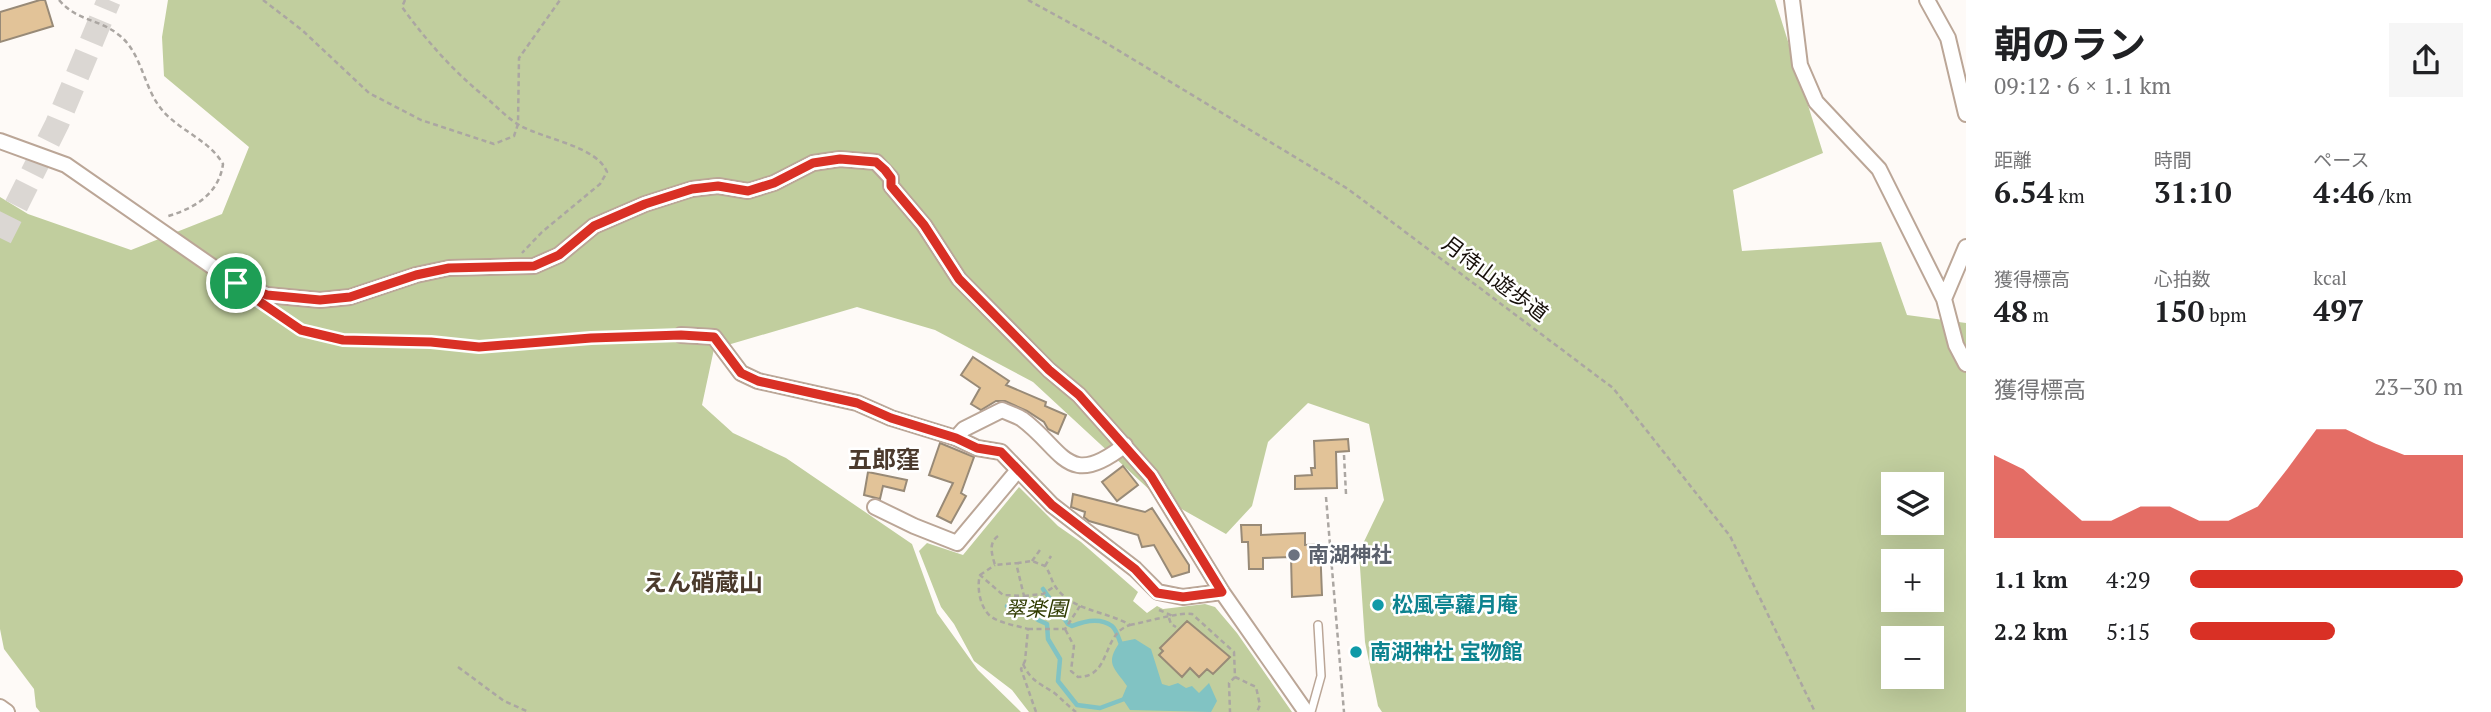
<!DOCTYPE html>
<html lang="ja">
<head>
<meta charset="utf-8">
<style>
  :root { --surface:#fff; --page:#f6f6f6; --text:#202124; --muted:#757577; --accent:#d93025 }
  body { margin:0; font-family:"PT Serif","Noto Sans JP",serif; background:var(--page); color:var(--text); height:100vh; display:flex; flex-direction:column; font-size:26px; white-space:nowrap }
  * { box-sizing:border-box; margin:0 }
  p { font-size:23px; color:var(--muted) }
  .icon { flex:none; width:38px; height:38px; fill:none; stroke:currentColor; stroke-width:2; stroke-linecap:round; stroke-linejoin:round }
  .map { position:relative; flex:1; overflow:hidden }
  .panel { display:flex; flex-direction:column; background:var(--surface); width:525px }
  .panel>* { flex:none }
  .fabs { position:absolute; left:1881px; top:472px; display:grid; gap:14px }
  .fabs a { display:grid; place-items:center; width:63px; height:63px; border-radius:0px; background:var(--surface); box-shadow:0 7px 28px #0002; font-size:35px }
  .pin { position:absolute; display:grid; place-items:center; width:60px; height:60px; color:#fff; margin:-30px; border:4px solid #fff; border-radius:50%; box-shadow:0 2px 7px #0007 }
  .round { display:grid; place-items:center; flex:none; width:74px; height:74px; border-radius:0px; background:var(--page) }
  .summary { display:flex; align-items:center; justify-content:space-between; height:119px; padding:0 28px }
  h1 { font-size:38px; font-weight:700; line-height:52px }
  .figures { display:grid; grid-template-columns:repeat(3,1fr); gap:10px; height:119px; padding:7px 28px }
  .figures div { display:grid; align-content:center }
  .figures b { font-size:30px; font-weight:700 }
  .figures small { font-size:19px; font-weight:400 }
  .figures p { font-size:19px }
  .chart { height:196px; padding:14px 28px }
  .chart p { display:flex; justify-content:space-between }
  .chart svg { width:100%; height:126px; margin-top:7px; fill:var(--accent); opacity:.7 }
  ul { padding:0 28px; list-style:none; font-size:23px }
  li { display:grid; grid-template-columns:112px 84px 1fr; align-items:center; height:52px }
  li i { height:18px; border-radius:9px; background:var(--accent) }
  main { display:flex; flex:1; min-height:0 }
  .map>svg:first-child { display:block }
  .green { fill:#c1ce9e; fill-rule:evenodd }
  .water { fill:#81c3c3 }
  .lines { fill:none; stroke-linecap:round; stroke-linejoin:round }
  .stream { stroke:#81c3c3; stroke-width:4.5 }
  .building { fill:#e2c398; stroke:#988a77; stroke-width:2 }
  .highway-tunnel { stroke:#dbd7d3; stroke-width:24; stroke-dasharray:24 12; stroke-linecap:butt }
  .lane-casing { stroke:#bba697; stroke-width:10 }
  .street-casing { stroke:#bba697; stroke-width:18 }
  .path { stroke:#aba6a2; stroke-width:2.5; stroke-dasharray:5 3.5; stroke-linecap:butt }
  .lane { stroke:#fff; stroke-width:7 }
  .street { stroke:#fff; stroke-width:14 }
  .route-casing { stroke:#fff; stroke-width:14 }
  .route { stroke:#d93025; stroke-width:9 }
  .worship-dot { fill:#6b7280; stroke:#fff; stroke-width:2.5 }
  .culture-dot { fill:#0f9aa8; stroke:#fff; stroke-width:2.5 }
  .labels { text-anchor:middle; stroke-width:5; stroke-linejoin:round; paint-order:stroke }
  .street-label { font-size:21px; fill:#160f09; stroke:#fff }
  .worship-label { font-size:21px; font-weight:bold; fill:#5b616d; stroke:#fff; text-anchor:start }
  .culture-label { font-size:21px; font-weight:bold; fill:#0d838f; stroke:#fff; text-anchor:start }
  .park-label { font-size:21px; font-style:italic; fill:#303b01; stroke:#fff }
  .quarter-label { font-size:24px; font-weight:bold; fill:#4b3a2d; stroke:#fff }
</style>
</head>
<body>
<main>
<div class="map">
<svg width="1966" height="712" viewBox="0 0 1966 712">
  <rect width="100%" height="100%" fill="#fefaf7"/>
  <!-- green -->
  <path class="green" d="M168 0H1775L1823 153 1733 190 1742 251 1881 242 1907 315 1966 323V712H1382L1378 706 1365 642 1359 552 1384 500 1369 424 1308 403 1268 442 1252 506 1226 534 1153 493 1033 382 935 330 857 307 714 349 702 405 733 433 786 458 912 544 937 613 978 670 1021 712H40L36 707 34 689 4 649 0 629V197L28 214 131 250 222 214 249 147 164 76 162 37ZM1894 485H1932V523H1894ZM1894 562H1932V600H1894ZM1894 639H1932V677H1894Z
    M1019 487 1058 526 1081 542 1138 592 1133 601 1147 613 1157 606 1163 609 1205 604 1215 607 1237 633 1292 712H1029L1012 690 974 661 954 624 941 607 919 551 927 543 963 555Z"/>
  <!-- water -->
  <path class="water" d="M1135 639 1151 649 1162 684 1169 686 1178 683 1186 688 1192 686 1199 693 1209 683 1217 701 1211 712 1130 710 1122 698 1127 686C1115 668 1104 664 1120 642Z"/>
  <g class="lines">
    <!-- stream -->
    <path class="stream" d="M1043 589 1068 624 1072 626C1084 621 1100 617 1112 626 1117 630 1119 641 1122 646
      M1007 606 1030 612 1038 620 1047 624 1048 639 1060 659 1058 681 1077 705 1100 708 1127 698"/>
  </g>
  <!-- building -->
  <path class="building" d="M40 0H45L53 26 0 42V12Z
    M973 357 1009 381 1006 385 1046 402 1045 406 1066 415 1058 434 1048 429 1044 422 1027 411 1005 401H996L981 410 971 404 980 388 961 375Z
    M1348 439 1349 451 1336 452 1337 488 1295 489V476L1312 475 1311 468H1315L1314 441Z
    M940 443 974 457 961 493 966 496 951 523 937 516 953 483 929 475Z
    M1123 466 1138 485 1117 501 1102 482Z
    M868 472 907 480 904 491 883 486 880 499 864 495Z
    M1073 494 1145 512 1152 508 1189 565V572L1172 577 1154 545 1142 547 1138 535 1089 521 1084 517 1085 512 1071 507Z
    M1241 525H1261V535L1305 533V545L1320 544 1322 595 1292 597 1291 557 1263 558V569H1249L1248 542H1242Z
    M1187 621 1230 657 1213 674 1207 669 1199 677 1190 668 1182 677 1159 655 1163 651 1160 648Z"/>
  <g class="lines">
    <!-- highway-tunnel -->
    <path class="highway-tunnel" d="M0 238 57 124 109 0"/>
    <!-- lane casing -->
    <g class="lane-casing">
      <path id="lane" d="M1311 712 1321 676 1318 625"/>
    </g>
    <!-- street casing -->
    <g class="street-casing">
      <path id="street" d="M1792 0 1800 65 1816 102 1879 169 1944 299 1956 345 1966 364
        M1927 0 1948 38 1966 114
        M0 141 66 165 236 283 267 295 320 300 350 297 416 275 449 268 534 266 559 255 594 226 645 204 692 189 718 186 748 191 774 183 813 163 840 159 876 162 891 178V186L924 225 959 279 1049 370 1079 395 1151 476 1222 592 1306 712
        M1944 299 1966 247
        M681 335 714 337 741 373 758 381 857 403 891 418 956 438 977 448 1001 452 1052 505 1135 569 1158 592 1183 597 1222 592
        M956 438 964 429 1002 410C1008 413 1016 415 1022 419 1063 449 1067 491 1125 445
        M875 507 914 526 957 543 1018 470
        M0 707 7 712"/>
    </g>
    <!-- path -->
    <path class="path" d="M59 0C78 22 98 18 119 35 141 52 143 84 159 106 176 130 208 138 223 164 219 194 194 209 165 217
      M263 0 302 30 369 93 421 120 494 144 514 136 518 124 519 58 560 0
      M405 0 402 7C428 43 455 73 490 101 499 109 509 119 519 125 543 139 597 146 607 172L600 184 542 232 522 253
      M1028 0 1101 40 1348 189 1613 388 1730 536 1815 712
      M272 310 301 330 343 339 431 342 479 347 666 335
      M1344 455 1346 494
      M1326 497 1344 712
      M998 536C988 543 992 555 995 565L1018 563
      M1032 561 1040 550
      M1045 566 1051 556
      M980 575 995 565
      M1024 596 1043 594 1055 586
      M1159 610 1173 616
      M1169 618 1171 624 1176 627
      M1130 625C1146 622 1179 612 1192 614L1234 652 1235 677 1229 683 1230 712
      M1028 629H1065L1080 606
      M1023 664C1031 681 1039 683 1053 692 1061 698 1068 706 1076 712
      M458 667 504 701 529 712
      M1235 677 1256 687 1260 705 1257 712
      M1036 712 1021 669 1025 661 1028 629C1018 626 1005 624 995 619 981 613 976 589 980 575L1003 595 1024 596 1017 567 1018 563 1032 561 1045 566C1050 572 1051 580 1055 586 1071 611 1107 611 1130 625 1101 634 1112 677 1078 677L1071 671 1074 646 1065 629"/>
    <!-- lane -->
    <use href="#lane" class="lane"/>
    <!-- street -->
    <use href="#street" class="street"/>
  </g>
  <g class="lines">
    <!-- route casing -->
    <g class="route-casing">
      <path id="route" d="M840 159 876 162 885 170 891 178V186L924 225 959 279 1049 370 1079 395 1151 476 1222 592 1183 597 1157 593 1135 569 1052 505 1001 452 977 448 956 438 891 418 857 403 758 381 741 373 714 337 681 335 591 338 479 347 431 342 343 340 301 330 241 289 236 283 267 295 320 300 350 297 416 275 449 268 534 266 559 255 594 226 645 204 692 189 718 186 748 191 774 183 813 163Z"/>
    </g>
    <!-- route -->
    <use href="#route" class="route"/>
  </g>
  <!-- markers -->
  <circle class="worship-dot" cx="1294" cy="555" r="7"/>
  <g class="culture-dot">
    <circle cx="1378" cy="605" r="7"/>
    <circle cx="1356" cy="652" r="7"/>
  </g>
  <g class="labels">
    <!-- street labels -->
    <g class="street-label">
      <text transform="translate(1495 279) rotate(37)" y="7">月待山遊歩道</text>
    </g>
    <!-- worship labels -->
    <g class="worship-label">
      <text x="1308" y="562">南湖神社</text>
    </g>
    <!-- culture labels -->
    <g class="culture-label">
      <text x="1392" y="612">松風亭蘿月庵</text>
      <text x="1370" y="659">南湖神社 宝物館</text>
    </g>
    <!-- park labels -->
    <g class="park-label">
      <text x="1036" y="616">翠楽園</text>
    </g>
    <!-- quarter labels -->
    <g class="quarter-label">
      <text x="884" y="468">五郎窪</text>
      <text x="703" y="591">えん硝蔵山</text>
    </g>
  </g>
</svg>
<div class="fabs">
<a><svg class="icon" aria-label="layers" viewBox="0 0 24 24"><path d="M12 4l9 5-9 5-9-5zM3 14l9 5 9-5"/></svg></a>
<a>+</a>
<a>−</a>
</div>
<div class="pin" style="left:236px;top:283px;background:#1e9e55"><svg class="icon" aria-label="arrive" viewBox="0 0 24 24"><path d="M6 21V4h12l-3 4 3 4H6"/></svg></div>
</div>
<section class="panel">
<div class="summary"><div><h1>朝のラン</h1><p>09:12 · 6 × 1.1 km</p></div><a class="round"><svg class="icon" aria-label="share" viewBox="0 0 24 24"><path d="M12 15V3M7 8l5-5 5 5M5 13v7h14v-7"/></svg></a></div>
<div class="figures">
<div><p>距離</p><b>6.54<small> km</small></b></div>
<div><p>時間</p><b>31:10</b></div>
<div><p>ペース</p><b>4:46<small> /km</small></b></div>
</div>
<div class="figures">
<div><p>獲得標高</p><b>48<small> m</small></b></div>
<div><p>心拍数</p><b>150<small> bpm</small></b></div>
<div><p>kcal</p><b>497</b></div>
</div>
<div class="chart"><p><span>獲得標高</span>23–30 m</p>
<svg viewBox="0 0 160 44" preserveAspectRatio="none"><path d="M0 44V15L10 20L20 29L30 38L40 38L50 33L60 33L70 38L80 38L90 33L100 20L110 6L120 6L130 11L140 15L150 15L160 15V44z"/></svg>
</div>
<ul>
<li><b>1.1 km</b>4:29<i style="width:100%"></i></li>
<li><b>2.2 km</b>5:15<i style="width:53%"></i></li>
</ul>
</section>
</main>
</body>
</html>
